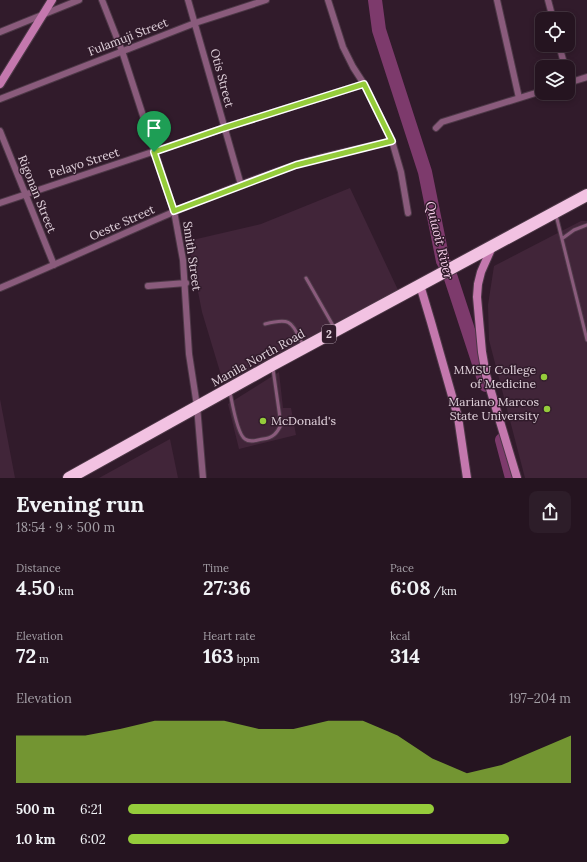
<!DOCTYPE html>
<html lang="en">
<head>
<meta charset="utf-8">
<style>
  :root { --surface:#251420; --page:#2d1d29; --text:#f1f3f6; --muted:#a39ea5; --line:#42333e; --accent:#95cc3b }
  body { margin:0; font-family:Lora,serif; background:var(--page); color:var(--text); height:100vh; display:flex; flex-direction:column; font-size:15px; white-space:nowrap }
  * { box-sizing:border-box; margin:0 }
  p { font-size:13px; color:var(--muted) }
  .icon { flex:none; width:22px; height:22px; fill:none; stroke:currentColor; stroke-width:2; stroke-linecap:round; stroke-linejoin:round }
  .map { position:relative; height:478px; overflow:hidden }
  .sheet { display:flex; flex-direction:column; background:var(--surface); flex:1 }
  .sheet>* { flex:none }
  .controls { position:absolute; left:535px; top:12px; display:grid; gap:8px }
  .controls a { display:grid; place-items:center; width:40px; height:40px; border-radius:8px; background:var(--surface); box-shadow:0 2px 6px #0003,0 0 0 1px var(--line); font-size:20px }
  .pin { position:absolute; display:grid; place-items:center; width:34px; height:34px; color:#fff; margin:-41px -17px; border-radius:50% 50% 50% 0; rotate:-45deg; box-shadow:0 0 4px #0007 }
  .pin .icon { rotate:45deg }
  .round { display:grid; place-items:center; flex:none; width:42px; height:42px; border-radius:8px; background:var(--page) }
  .headline { display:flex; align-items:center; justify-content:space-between; height:68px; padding:0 16px }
  h1 { font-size:22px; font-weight:800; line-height:30px }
  .metrics { display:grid; grid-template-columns:repeat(3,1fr); gap:6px; height:68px; padding:4px 16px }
  .metrics div { display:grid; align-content:center }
  .metrics b { font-size:20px; font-weight:800 }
  .metrics small { font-size:11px; font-weight:400 }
  .metrics p { font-size:11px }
  .chart { height:112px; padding:8px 16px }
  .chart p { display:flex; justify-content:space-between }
  .chart svg { width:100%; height:72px; margin-top:4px; fill:var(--accent); opacity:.7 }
  ul { padding:0 16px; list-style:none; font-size:13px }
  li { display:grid; grid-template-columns:64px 48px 1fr; align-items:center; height:30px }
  li i { height:10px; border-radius:5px; background:var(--accent) }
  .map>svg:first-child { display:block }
  .built { fill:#412539 }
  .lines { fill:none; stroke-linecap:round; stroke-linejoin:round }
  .river { stroke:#7d3a6c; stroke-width:14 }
  .lane-casing { stroke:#4d3847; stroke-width:5 }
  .street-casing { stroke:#4d3847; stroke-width:8 }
  .secondary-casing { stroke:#4d3847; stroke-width:10 }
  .highway-casing { stroke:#4d3847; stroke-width:14 }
  .lane { stroke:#8a5b7c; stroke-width:3 }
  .street { stroke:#8a5b7c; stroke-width:6 }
  .secondary { stroke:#c478ae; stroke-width:8 }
  .highway { stroke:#f2c2e2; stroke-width:12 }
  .route-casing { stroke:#fff; stroke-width:8 }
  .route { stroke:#95cc3b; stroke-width:5 }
  .poi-dot { fill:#95cc3b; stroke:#311b2b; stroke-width:1.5 }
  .labels { text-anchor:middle; stroke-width:3; stroke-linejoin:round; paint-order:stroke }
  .shield { fill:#311b2b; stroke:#ac9ba7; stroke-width:1 }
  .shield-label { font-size:11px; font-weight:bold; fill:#e1d2dc }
  .street-label { font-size:12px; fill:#e1d2dc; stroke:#311b2b }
  .poi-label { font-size:12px; fill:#e1d2dc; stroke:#311b2b; text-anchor:end }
  .water-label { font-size:13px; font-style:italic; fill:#f4cce7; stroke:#311b2b }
</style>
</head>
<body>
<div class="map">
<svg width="587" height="478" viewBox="0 0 587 478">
  <rect width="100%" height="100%" fill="#311b2b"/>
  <!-- built -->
  <path class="built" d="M350 188 398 290 224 385 202 312 188 241 261 224Z
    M581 221H587V478H525L489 340 488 305 494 266Z
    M279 372 283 408H291L296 435 239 449 228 404Z
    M0 399 15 478H0Z
    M170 439 178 478H99Z"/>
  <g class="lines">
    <!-- river -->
    <path class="river" d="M375 0 379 30 425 172 443 261 449 272 486 385
      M502 440 512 478"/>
    <!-- lane casing -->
    <g class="lane-casing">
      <path id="lane" d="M556 215 587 340
        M563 238 574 230 587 225
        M306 278 335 329
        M265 324C292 317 291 322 303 345
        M230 392C232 402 237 434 245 439 250 443 257 440 263 439 273 438 277 433 281 425L273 369"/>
    </g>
    <!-- street casing -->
    <g class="street-casing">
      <path id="street" d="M102 0 122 51 174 211 183 260 189 354 197 406 203 478
        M188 0 241 185
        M328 0 343 47 353 67 364 84
        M497 0 519 98
        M548 0 553 19
        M0 32 79 0
        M559 45 565 67
        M568 83 587 77
        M0 99 195 23 266 0
        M436 128 442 122 542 91
        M0 131 54 265
        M0 203 224 128 364 84 392 141 401 172 408 213
        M148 286 186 283
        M0 288C98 247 193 199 295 165 325 155 360 149 392 141"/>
    </g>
    <!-- secondary casing -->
    <g class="secondary-casing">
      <path id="secondary" d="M0 84 52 0
        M492 247 481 272 478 284 477 297 482 352 486 375 517 478
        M420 285 431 322 458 417 467 478"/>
    </g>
    <!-- highway casing -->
    <g class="highway-casing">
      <path id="highway" d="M69 478 272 365 587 195"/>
    </g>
    <!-- lane -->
    <use href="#lane" class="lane"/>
    <!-- street -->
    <use href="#street" class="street"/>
    <!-- secondary -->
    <use href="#secondary" class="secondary"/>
    <!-- highway -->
    <use href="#highway" class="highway"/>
  </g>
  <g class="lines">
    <!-- route casing -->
    <g class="route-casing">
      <path id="route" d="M364 84 392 141 296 165 174 211 154 152 224 128Z"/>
    </g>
    <!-- route -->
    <use href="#route" class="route"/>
  </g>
  <!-- markers -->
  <g class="poi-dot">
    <circle cx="544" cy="377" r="4"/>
    <circle cx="547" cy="409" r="4"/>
    <circle cx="263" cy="421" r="4"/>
  </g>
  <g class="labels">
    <!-- shield labels -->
    <rect class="shield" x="322" y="325" width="14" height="18" rx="3"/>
    <g class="shield-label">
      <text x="329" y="338">2</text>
    </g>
    <!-- street labels -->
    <g class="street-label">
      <text transform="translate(128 37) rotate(-21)" y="4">Fulamuji Street</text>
      <text transform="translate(222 78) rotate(75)" y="4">Otis Street</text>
      <text transform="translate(84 163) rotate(-18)" y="4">Pelayo Street</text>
      <text transform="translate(37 194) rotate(68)" y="4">Rigonan Street</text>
      <text transform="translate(122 223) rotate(-24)" y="4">Oeste Street</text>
      <text transform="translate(192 256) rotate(82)" y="4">Smith Street</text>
      <text transform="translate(258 358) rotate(-29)" y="4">Manila North Road</text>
    </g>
    <!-- poi labels -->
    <g class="poi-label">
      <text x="536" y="374">MMSU College<tspan x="536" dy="14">of Medicine</tspan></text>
      <text x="539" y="406">Mariano Marcos<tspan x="539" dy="14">State University</tspan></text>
      <text x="271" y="425" text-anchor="start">McDonald's</text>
    </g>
    <!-- water labels -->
    <g class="water-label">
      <text transform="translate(440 240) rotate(76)" y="5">Quiaoit River</text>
    </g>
  </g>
</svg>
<div class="controls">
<a><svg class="icon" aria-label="locate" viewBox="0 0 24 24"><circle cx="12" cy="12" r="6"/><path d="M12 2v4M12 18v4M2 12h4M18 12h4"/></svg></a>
<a><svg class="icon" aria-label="layers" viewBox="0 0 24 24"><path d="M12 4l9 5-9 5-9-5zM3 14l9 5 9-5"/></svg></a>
</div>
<div class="pin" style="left:154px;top:152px;background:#1e9e55"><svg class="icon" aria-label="arrive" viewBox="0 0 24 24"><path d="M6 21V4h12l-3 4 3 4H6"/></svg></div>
</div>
<section class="sheet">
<div class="headline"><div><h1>Evening run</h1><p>18:54 · 9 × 500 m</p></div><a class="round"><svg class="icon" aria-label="share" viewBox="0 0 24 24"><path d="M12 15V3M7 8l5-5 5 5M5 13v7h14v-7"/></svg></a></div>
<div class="metrics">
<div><p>Distance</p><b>4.50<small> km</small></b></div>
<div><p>Time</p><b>27:36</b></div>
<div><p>Pace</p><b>6:08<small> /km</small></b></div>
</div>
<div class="metrics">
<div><p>Elevation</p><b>72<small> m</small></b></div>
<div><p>Heart rate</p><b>163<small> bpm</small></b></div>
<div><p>kcal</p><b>314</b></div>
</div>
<div class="chart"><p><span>Elevation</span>197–204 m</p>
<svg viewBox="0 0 160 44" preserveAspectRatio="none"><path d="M0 44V15L10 15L20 15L30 11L40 6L50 6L60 6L70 11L80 11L90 6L100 6L110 15L120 29L130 38L140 33L150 24L160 15V44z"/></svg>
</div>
<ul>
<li><b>500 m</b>6:21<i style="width:69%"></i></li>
<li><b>1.0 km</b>6:02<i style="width:86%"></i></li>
</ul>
</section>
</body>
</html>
